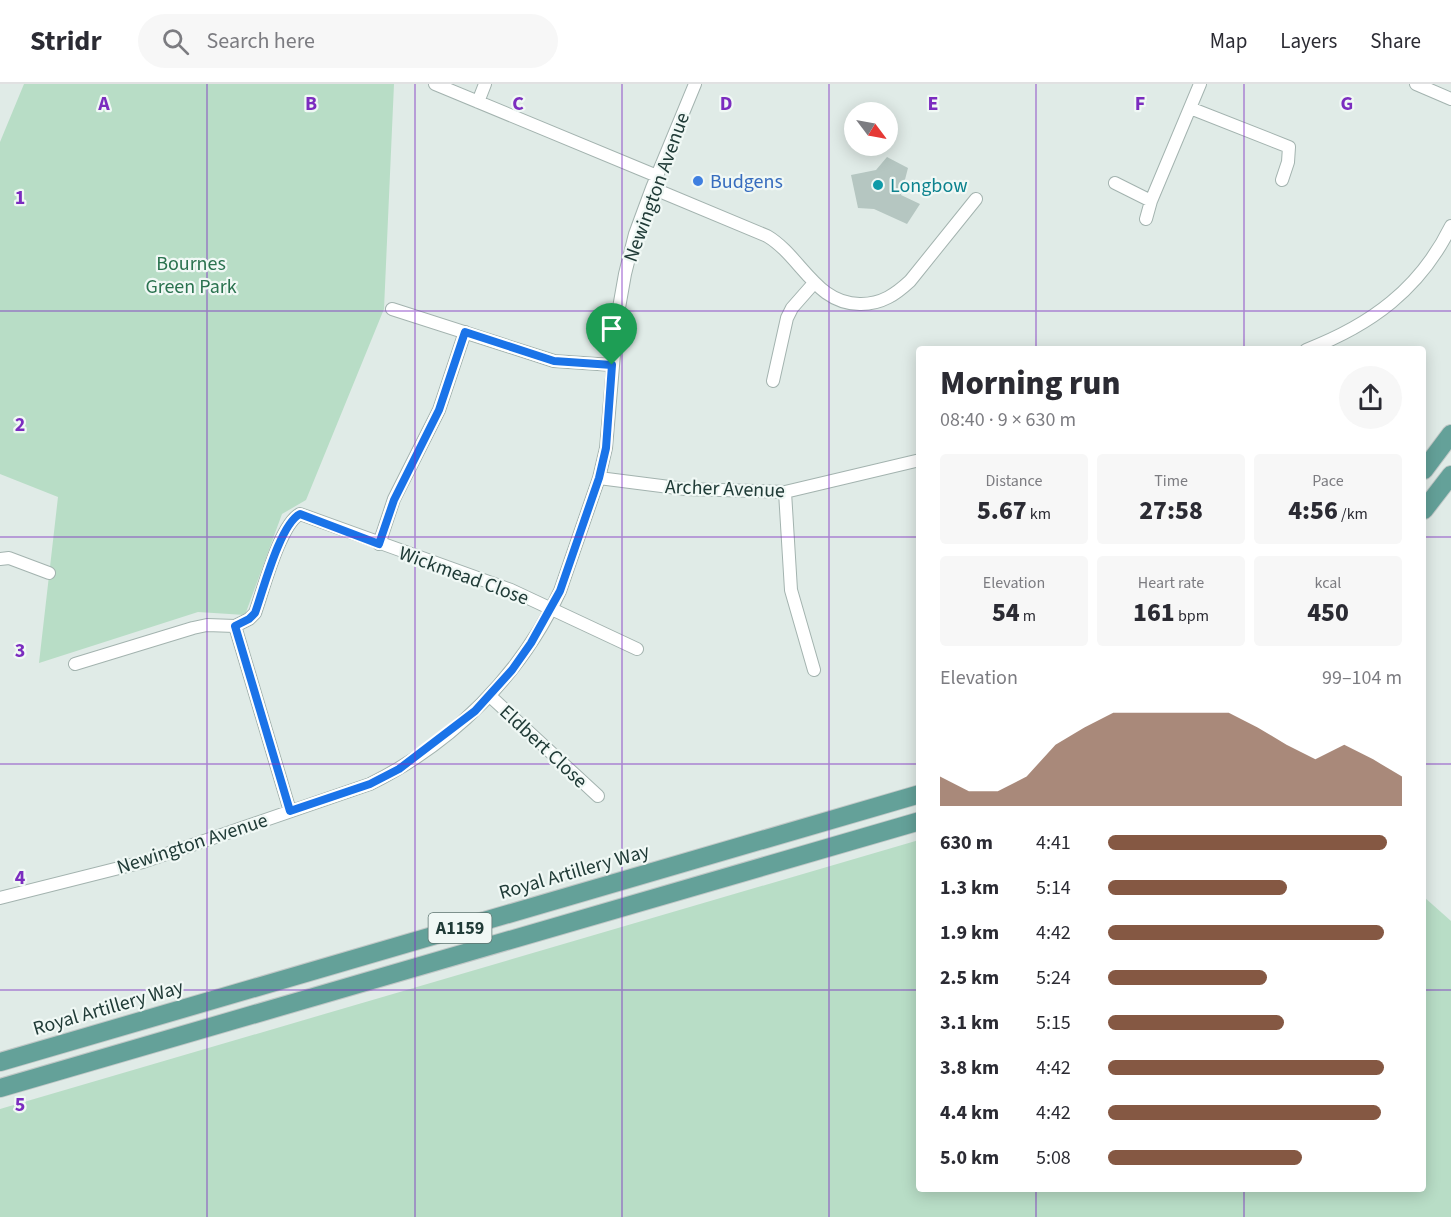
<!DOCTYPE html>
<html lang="en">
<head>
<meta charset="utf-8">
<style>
  :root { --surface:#fff; --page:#f7f7f7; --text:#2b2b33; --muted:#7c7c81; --line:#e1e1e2; --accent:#855843 }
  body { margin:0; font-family:"Source Sans 3",sans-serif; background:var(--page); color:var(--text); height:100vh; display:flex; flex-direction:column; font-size:22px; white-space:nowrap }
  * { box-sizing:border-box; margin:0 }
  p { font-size:20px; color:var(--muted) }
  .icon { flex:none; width:33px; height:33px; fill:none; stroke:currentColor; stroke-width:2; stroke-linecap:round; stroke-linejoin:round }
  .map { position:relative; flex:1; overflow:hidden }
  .panel { position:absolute; left:916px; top:262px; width:510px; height:846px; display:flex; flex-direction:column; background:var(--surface); border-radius:6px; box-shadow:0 3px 15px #0003 }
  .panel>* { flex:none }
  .needle { width:39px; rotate:122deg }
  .fabs { position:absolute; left:844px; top:18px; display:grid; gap:12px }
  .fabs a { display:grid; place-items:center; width:54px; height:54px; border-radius:50%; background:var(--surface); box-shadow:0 3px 15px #0003; font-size:30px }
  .pin { position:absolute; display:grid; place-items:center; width:51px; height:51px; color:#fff; margin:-62px -26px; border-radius:50% 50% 50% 0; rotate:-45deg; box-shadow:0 0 6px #0007 }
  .pin .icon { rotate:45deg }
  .round { display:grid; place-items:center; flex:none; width:63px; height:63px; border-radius:32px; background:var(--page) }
  .overview { display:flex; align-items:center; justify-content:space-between; height:102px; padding:0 24px }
  h1 { font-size:33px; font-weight:800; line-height:45px }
  .stats { display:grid; grid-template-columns:repeat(3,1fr); gap:9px; height:102px; padding:6px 24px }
  .stats div { display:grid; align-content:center; border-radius:6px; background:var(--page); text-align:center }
  .stats b { font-size:26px; font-weight:800 }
  .stats small { font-size:16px; font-weight:400 }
  .stats p { font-size:16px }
  .chart { height:168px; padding:12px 24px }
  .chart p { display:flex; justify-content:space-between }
  .chart svg { width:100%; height:108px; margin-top:6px; fill:var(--accent); opacity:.7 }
  ul { padding:0 24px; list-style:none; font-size:20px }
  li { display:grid; grid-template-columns:96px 72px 1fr; align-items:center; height:45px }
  li i { height:15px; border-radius:8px; background:var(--accent) }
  header { display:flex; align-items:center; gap:36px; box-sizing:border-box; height:84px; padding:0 30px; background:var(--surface); border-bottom:2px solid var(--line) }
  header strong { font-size:28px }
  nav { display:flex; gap:33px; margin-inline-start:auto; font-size:21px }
  .search { width:420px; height:54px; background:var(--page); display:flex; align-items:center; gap:15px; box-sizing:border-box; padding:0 21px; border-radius:33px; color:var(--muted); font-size:22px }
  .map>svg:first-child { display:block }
  .green { fill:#b8ddc6 }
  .building { fill:#b5c6c1 }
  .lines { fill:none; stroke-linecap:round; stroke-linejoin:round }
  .street-casing { stroke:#a3b3af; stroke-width:14 }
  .primary-casing { stroke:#c1c8c7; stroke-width:20 }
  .street { stroke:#fff; stroke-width:12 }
  .primary { stroke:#64a199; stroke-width:18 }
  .route-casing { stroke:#fff; stroke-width:12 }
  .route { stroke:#1a73e8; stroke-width:8 }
  .grid { fill:none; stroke:#7b2cbf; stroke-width:1.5; stroke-opacity:0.55 }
  .shop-dot { fill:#3f7fe0; stroke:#f0f8f5; stroke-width:2 }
  .culture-dot { fill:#0f9aa8; stroke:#f0f8f5; stroke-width:2 }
  .labels { text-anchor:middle; stroke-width:4.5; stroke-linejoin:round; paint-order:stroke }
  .shield { fill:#f0f8f5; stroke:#5e7470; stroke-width:1.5 }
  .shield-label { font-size:18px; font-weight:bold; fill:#203b37 }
  .shop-label { font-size:20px; fill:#366cbe; stroke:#f0f8f5; text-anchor:start }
  .culture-label { font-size:20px; fill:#0d838f; stroke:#f0f8f5; text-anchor:start }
  .street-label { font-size:20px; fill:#203b37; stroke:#f0f8f5 }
  .park-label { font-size:20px; fill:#2a724f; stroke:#f0f8f5 }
  .grid-label { font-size:20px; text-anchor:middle; font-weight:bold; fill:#7b2cbf; stroke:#f0f8f5; stroke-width:4.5; stroke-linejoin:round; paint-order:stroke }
</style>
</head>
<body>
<header>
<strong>Stridr</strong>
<div class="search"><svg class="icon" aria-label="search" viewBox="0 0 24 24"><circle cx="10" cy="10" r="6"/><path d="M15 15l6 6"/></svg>Search here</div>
<nav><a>Map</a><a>Layers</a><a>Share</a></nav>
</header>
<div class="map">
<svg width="1451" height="1133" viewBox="0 0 1451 1133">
  <rect width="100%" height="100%" fill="#e0ebe7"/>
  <!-- green -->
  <path class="green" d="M24 0H394L384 225 306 416 282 430 245 531 198 528 39 579 58 413 0 390V58Z
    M919 756 920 1106H1424V813L1451 837V1133H0V1025Z"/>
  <!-- building -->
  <path class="building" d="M887 73 908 84 901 111 920 120 907 140 874 125 858 124 851 91 876 86Z"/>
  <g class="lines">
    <!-- street casing -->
    <g class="street-casing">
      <path id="street" d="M435 0 657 92
        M1416 0 1451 15
        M478 18 485 0
        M1190 24 1289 63 1288 78 1282 96
        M1115 99 1151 117
        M652 104 767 152C801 172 816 221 861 220 882 220 896 210 910 197L976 115
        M1146 135 1151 117 1200 0
        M392 225 554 277 612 281
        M1306 266C1371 241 1420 205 1451 142
        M773 297 787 234 792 224 814 199
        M599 394 685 405 785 408 920 376
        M785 408 791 506 814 586
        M379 460 394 415 439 326 465 248
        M0 475 9 474 49 489
        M235 542 249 535 255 529C263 507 280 440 300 430L511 506 637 565
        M75 580 193 544 207 541 235 542 290 727
        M490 612 598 712
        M0 814 143 778 370 700C453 659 521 591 560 507L599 394 606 364 617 235 625 190 635 150 652 104 695 0"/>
    </g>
    <!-- primary casing -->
    <g class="primary-casing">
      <path id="primary" d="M1424 386 1451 350
        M1424 426 1451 391
        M0 978 920 710
        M0 1004 920 737"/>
    </g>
    <!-- street -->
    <use href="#street" class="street"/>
    <!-- primary -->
    <use href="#primary" class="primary"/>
  </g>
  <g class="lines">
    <!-- route casing -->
    <g class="route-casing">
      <path id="route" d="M465 248 554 277 612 281 606 364 599 394 560 507 531 559 512 586 475 627 399 685 370 700 290 727 235 542 249 535 255 529C263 507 280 440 300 430L379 460 394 416 439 326Z"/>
    </g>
    <!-- route -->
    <use href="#route" class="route"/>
  </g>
  <!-- grid -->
  <path class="grid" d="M207 0V1133M415 0V1133M622 0V1133M829 0V1133M1036 0V266M1244 0V266M0 227H1451M0 453H920M1424 453H1451M0 680H920M1424 680H1451M0 906H920M1424 906H1451M1036 1106V1133M1244 1106V1133"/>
  <!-- markers -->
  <circle class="shop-dot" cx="698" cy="97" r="6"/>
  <circle class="culture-dot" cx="878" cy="101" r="6"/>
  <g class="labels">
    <!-- shield labels -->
    <rect class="shield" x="428.5" y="829" width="63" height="30" rx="4.5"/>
    <g class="shield-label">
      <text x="460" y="850">A1159</text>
    </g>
    <!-- shop labels -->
    <g class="shop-label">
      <text x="710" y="104">Budgens</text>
    </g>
    <!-- culture labels -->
    <g class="culture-label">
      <text x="890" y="108">Longbow</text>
    </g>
    <!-- street labels -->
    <g class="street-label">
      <text transform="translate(656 103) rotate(-70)" y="7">Newington Avenue</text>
      <text transform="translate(725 404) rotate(2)" y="7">Archer Avenue</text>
      <text transform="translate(464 491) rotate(20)" y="7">Wickmead Close</text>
      <text transform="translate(544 662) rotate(43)" y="7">Eldbert Close</text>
      <text transform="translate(192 759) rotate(-18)" y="7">Newington Avenue</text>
      <text transform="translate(574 787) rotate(-16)" y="7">Royal Artillery Way</text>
      <text transform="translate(108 923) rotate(-16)" y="7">Royal Artillery Way</text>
    </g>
    <!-- park labels -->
    <g class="park-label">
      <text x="191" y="186">Bournes<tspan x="191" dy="23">Green Park</tspan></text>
    </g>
  </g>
  <g class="grid-label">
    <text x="104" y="26">A</text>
    <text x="311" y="26">B</text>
    <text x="518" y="26">C</text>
    <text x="726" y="26">D</text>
    <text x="933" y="26">E</text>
    <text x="1140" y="26">F</text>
    <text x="1347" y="26">G</text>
    <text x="20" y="120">1</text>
    <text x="20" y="347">2</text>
    <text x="20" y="573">3</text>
    <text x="20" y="800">4</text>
    <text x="20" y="1027">5</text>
  </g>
</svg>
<div class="fabs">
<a><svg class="needle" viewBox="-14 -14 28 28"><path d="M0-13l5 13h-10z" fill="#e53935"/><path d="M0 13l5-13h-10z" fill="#7c7c81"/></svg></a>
</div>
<div class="pin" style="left:612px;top:281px;background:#1e9e55"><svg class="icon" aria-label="arrive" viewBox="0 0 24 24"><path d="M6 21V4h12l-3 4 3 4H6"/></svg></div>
<section class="panel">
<div class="overview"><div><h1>Morning run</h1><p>08:40 · 9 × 630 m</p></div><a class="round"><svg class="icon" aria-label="share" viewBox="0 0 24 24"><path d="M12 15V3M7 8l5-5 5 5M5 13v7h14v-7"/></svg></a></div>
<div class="stats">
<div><p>Distance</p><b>5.67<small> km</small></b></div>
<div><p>Time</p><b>27:58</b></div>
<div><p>Pace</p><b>4:56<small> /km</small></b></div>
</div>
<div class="stats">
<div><p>Elevation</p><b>54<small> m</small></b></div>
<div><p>Heart rate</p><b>161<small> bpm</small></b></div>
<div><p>kcal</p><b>450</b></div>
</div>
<div class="chart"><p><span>Elevation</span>99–104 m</p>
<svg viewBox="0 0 160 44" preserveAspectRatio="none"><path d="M0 44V32L10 38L20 38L30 32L40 19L50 12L60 6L70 6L80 6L90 6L100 6L110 12L120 19L130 25L140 19L150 25L160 32V44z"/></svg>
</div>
<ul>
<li><b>630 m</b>4:41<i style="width:95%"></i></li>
<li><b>1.3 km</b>5:14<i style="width:61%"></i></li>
<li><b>1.9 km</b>4:42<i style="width:94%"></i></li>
<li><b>2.5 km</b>5:24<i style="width:54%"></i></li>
<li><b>3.1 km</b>5:15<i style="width:60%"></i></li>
<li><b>3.8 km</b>4:42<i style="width:94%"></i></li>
<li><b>4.4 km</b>4:42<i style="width:93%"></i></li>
<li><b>5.0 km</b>5:08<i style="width:66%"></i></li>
</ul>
</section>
</div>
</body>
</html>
